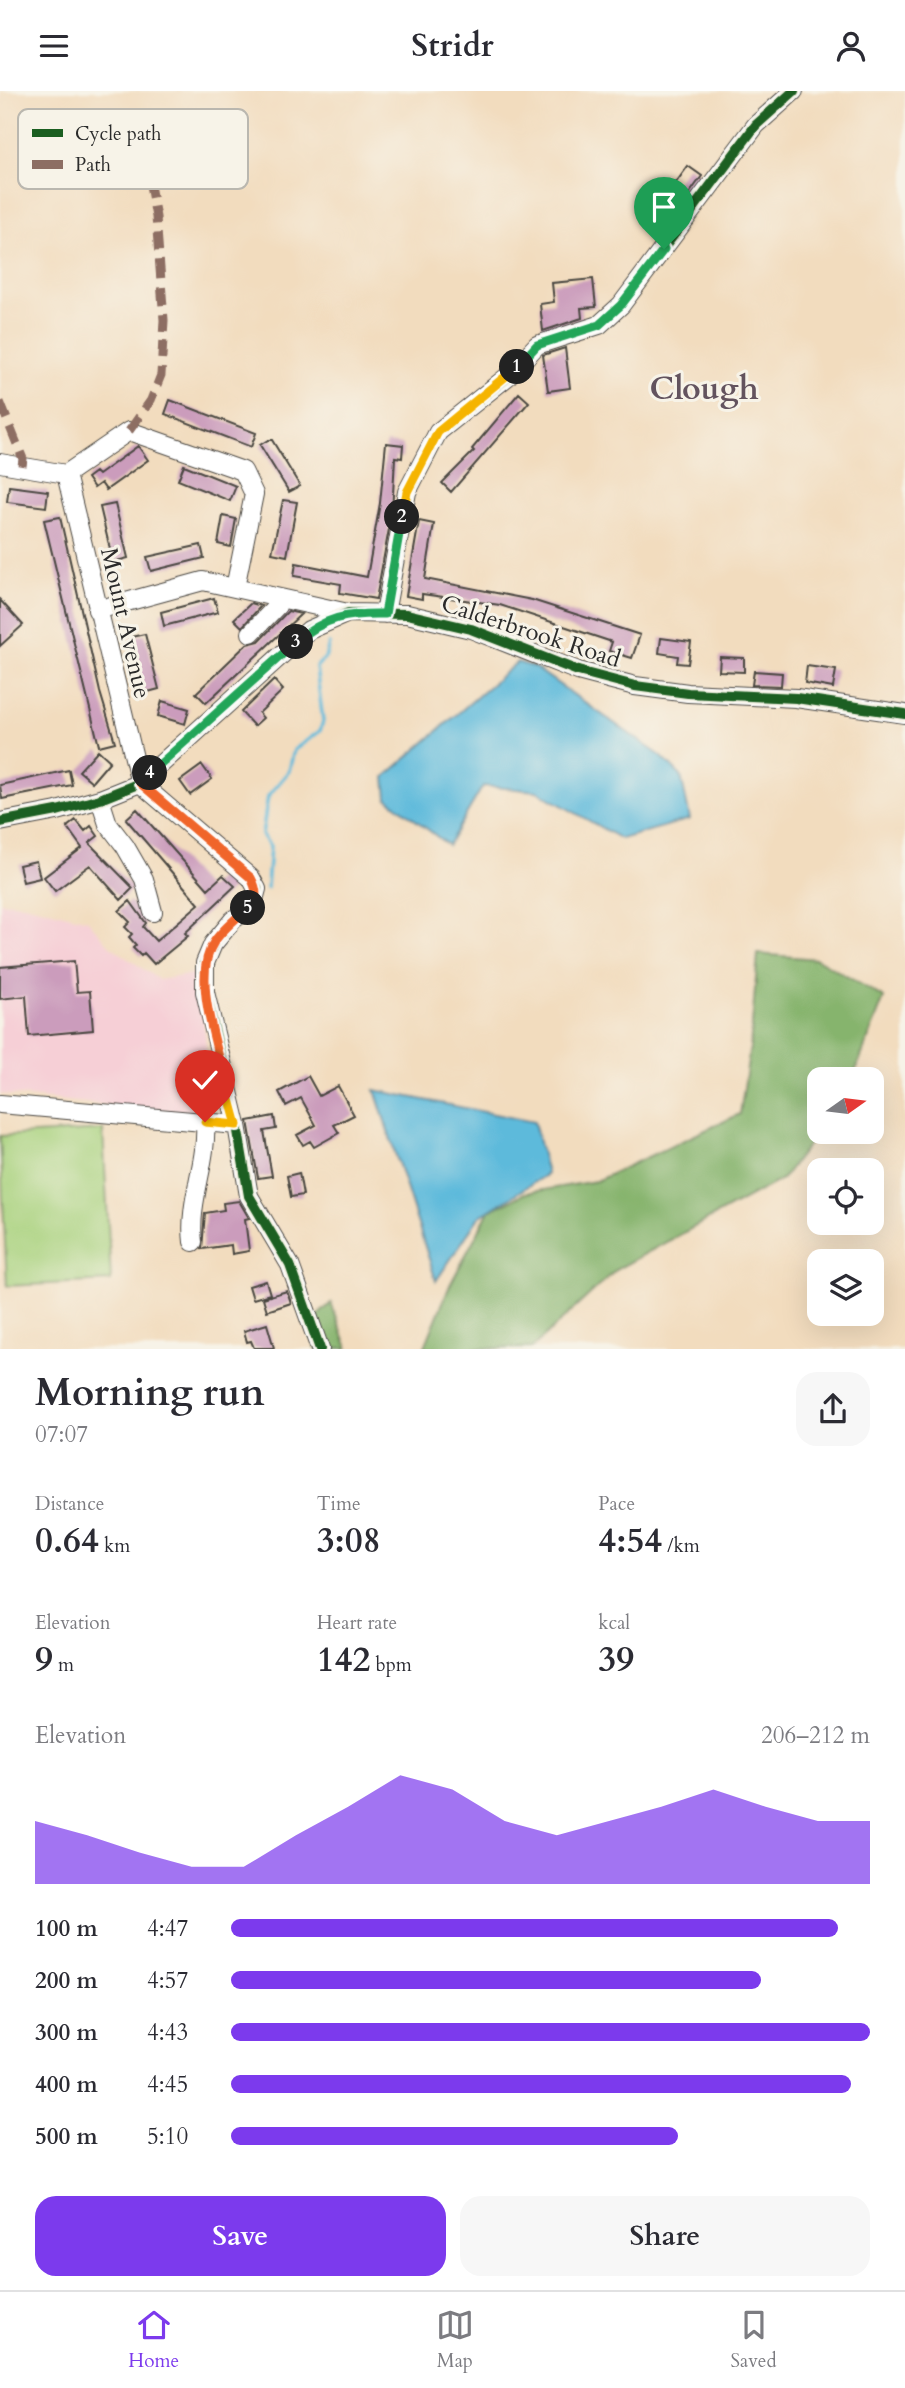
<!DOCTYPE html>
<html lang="en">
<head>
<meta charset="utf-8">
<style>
  :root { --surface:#fff; --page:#f7f7f7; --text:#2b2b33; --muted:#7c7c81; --line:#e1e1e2; --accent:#7c3aed }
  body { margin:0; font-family:Cardo,serif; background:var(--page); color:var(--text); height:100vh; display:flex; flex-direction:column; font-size:26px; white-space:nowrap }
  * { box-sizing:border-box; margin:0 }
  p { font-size:23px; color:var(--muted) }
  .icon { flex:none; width:38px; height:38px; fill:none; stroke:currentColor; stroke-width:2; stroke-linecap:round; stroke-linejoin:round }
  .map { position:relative; height:1258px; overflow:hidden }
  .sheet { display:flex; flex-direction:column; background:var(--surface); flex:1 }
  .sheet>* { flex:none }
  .needle { width:46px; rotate:76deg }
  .fabs { position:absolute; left:807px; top:976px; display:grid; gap:14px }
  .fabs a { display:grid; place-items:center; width:77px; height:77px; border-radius:14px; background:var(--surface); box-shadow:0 7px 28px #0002; font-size:35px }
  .pin { position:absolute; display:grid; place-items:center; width:60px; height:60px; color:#fff; margin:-72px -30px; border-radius:50% 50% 50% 0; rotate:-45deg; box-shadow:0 0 7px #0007 }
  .pin .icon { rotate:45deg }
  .km { position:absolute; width:35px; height:35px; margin:-18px; border-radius:50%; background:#222; color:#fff; font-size:19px; line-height:35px; text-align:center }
  .round { display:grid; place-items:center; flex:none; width:74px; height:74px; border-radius:21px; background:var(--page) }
  .overview { display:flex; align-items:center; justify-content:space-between; height:119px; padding:0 35px }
  h1 { font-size:38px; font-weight:700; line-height:52px }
  .stats { display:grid; grid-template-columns:repeat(3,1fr); gap:10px; height:119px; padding:7px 35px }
  .stats div { display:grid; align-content:center }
  .stats b { font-size:35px; font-weight:700 }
  .stats small { font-size:19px; font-weight:400 }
  .stats p { font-size:19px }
  .chart { height:196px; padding:14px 35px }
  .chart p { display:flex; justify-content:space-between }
  .chart svg { width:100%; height:126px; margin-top:7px; fill:var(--accent); opacity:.7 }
  .button { display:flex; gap:14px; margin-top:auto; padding:14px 35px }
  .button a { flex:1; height:80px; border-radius:21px; background:var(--accent); color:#fff; font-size:28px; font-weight:700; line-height:80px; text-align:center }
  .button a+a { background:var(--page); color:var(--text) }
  ul { padding:0 35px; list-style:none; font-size:23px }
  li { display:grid; grid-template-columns:112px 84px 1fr; align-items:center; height:52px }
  li i { height:18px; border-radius:9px; background:var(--accent) }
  header { display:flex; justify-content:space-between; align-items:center; height:91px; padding:0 35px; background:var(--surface); font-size:32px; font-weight:700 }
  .dock { display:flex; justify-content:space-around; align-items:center; height:98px; border-top:2px solid var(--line); background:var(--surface); font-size:19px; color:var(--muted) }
  .dock a { display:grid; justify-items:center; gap:4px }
  .dock .selected { color:var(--accent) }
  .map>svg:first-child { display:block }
  .built { fill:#f6cfd6 }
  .green { fill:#a9d27e; stroke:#6a7e54; stroke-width:2 }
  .forest { fill:#86b46d; stroke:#58704c; stroke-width:2 }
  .water { fill:#5dbadb; stroke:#447283; stroke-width:2 }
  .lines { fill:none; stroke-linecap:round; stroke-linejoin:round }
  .stream { stroke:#5dbadb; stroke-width:3.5 }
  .building { fill:#cb9cbc }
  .minor-casing { stroke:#494641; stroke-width:20 }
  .minor { stroke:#fff; stroke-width:18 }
  .quiet { stroke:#8d6e63; stroke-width:9; stroke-dasharray:18 9; stroke-linecap:butt }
  .cycleway-casing { stroke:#f7f3e8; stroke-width:15 }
  .cycleway { stroke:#1b5e20; stroke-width:10 }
  .split-1-casing { stroke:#fff; stroke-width:14 }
  .split-2-casing { stroke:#fff; stroke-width:14 }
  .split-3-casing { stroke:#fff; stroke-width:14 }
  .split-4-casing { stroke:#fff; stroke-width:14 }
  .split-5-casing { stroke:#fff; stroke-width:14 }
  .split-6-casing { stroke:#fff; stroke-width:14 }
  .split-7-casing { stroke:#fff; stroke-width:14 }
  .split-1 { stroke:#22a559; stroke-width:9 }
  .split-2 { stroke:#f5b400; stroke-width:9 }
  .split-3 { stroke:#22a559; stroke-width:9 }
  .split-4 { stroke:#22a559; stroke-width:9 }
  .split-5 { stroke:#f0652b; stroke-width:9 }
  .split-6 { stroke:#f0652b; stroke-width:9 }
  .split-7 { stroke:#f5b400; stroke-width:9 }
  .labels { text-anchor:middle; stroke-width:6; stroke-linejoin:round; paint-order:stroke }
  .street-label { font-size:24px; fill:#2b2b2b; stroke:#f7f3e8 }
  .district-label { font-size:32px; font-weight:bold; fill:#63535e; stroke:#f7f3e8 }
  .key { fill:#f7f3e8; stroke:#bab7af; stroke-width:2 }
  .key-label { font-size:19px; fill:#2b2b2b }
</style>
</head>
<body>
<header><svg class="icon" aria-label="menu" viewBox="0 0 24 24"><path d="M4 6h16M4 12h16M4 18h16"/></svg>Stridr<svg class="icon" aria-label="person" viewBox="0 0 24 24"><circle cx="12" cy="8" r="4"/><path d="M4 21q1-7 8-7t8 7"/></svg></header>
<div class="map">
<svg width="905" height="1258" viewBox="0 0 905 1258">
  <rect width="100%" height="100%" fill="#f7f3e8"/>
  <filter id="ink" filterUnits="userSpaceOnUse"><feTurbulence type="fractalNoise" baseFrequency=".0143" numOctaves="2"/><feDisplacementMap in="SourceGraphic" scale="14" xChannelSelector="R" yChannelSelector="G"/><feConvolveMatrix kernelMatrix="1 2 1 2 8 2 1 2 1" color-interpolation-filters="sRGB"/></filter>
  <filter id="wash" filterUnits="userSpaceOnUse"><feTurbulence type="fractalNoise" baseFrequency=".00686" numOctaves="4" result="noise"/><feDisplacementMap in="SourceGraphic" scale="28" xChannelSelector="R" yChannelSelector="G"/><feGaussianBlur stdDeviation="1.57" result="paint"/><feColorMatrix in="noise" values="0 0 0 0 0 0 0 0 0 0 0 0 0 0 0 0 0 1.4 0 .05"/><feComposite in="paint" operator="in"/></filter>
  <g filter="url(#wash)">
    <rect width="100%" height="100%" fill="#f2dcbe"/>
    <!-- built -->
    <path class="built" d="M0 811 24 813 88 829 109 854 159 889 199 882 208 975 202 1024 0 1003Z"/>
    <!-- green -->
    <path class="green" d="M103 1039 111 1190 7 1195 0 1045Z"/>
    <!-- forest -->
    <path class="forest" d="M758 863 817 868 884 907 852 989H819V1040L782 1088 617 1178 532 1257 424 1258 450 1194 489 1120 525 1102 596 1090 740 1023 750 957Z
      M331 1212 348 1257H316L309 1233Z"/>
    <!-- water -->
    <path class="water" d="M517 571 534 576 661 665 681 685 690 728 621 748 537 700 483 695 448 754 387 707 385 686Z
      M375 999 534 1031 547 1083 479 1126 436 1190Z"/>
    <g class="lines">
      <!-- stream -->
      <path class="stream" d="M267 797 270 755 262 744 268 705 289 680 294 659 320 640 323 630 316 576 325 567 329 553"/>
    </g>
    <g id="blocks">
      <!-- building -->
      <path class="building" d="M688 75 702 85 676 121 671 118 666 125 657 118Z
        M593 188 596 216 581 217 582 227 543 240 540 213 554 211 552 192Z
        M565 257 570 297 548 300 543 264Z
        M519 302 529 311 451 401 442 392 474 360 472 358Z
        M170 309 256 342 251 356 165 323Z
        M268 349H272L300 395 289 401 260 354Z
        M386 352 403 354 402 367 395 366 392 422 376 508 340 502 341 493 294 485 296 472 367 486 380 412Z
        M138 355 148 369 106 399 101 392 94 397 87 387 95 381 98 384Z
        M184 374 236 395 230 410 178 389Z
        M9 395 48 400 46 416 7 411Z
        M283 409 297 411 287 465 272 462Z
        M115 413 128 467 113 471 100 416Z
        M223 425 236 428 231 456 218 453Z
        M60 426 100 601 115 651 99 655 44 429Z
        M419 430 434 433 425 488 532 509 640 544 632 567 609 560 612 551 500 514 422 503V508L406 505Z
        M201 454 204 467 151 480 147 466Z
        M214 507 218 521 164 535 161 521Z
        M0 509 23 534 0 555Z
        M251 512 261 515 242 536 234 528Z
        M288 520 301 523 206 612 196 602 247 553 259 550Z
        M145 543 159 598 144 602 131 546Z
        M661 547 691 551 688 573 677 572 678 565 659 562Z
        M720 566 744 567V581L719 580Z
        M807 575 836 579 833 597 805 592Z
        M754 580 782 582 781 595 752 594Z
        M274 589 283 599 259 622 263 627 254 635 241 621Z
        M162 610 189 618 185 633 158 625Z
        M98 659 110 670 92 691 79 680Z
        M202 674 212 688 190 704 180 690Z
        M69 679 72 694 2 708 0 694Z
        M137 718 208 798 223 784 235 795 185 842 188 845 154 873 144 862 141 865 133 857 136 854 129 846 132 843 125 836 130 831 119 820 130 810 146 832 143 836 156 850 199 813 126 728Z
        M76 729 85 740 91 735 98 745 89 752 133 797 121 809 90 774 55 800 44 786 82 757 67 736Z
        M36 770 40 787 23 791 19 774Z
        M74 870 77 901 90 900 93 939 29 945 26 905 0 908V876Z
        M308 985 319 1005 338 995 354 1024 334 1034 339 1042 314 1056 310 1050 303 1054 297 1044 316 1034 301 1007 286 1015 279 1001Z
        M274 1025 276 1038 264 1040 272 1085 258 1087 248 1030Z
        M299 1082 303 1104 291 1106 287 1085Z
        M239 1110 249 1127 245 1128 249 1160 232 1163 231 1154 202 1158 205 1122 224 1119 223 1112Z
        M266 1190 270 1203 253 1208 249 1195Z
        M287 1200 291 1212 267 1220 263 1207Z
        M267 1233 274 1257H254L251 1250 247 1251 244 1240Z"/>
    </g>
  </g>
  <g filter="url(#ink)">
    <use href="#blocks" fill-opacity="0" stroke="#494641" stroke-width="2"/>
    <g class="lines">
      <!-- minor casing -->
      <g class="minor-casing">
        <path id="minor" d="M0 372 66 383
          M66 383 129 340 243 380 254 403 235 497
          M66 383 140 692
          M97 519 203 490 348 522
          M385 523 407 401 438 341 507 286 537 254 599 234 621 214 756 34 794 0
          M251 542 277 515 280 507
          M140 692 251 787 257 798 253 813 233 829 213 853 205 872V901L237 1034 249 1105 290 1174 320 1258
          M100 708 108 733 125 755 144 788 153 821
          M0 731 57 720 100 708 140 692 309 539 348 522 407 523 471 538 578 580 635 595 688 602 796 607 905 623
          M0 1013 237 1034
          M193 1151C188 1109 208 1072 205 1031"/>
      </g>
      <!-- minor -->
      <use href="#minor" class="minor"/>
      <!-- quiet -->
      <path class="quiet" d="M0 311 23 368 22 375
        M129 340 151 309 161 284 164 229 156 126 142 52 145 34 149 29 160 30"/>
      <!-- cycleway casing -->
      <g class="cycleway-casing">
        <path id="cycleway" d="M385 523 407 401 438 341 507 286 537 254 599 234 621 214 756 34 794 0
          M140 692 251 787 257 798 253 813 233 829 213 853 205 872V901L237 1034 249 1105 290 1174 320 1258
          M0 731 57 720 100 708 140 692 309 539 348 522 407 523 471 538 578 580 635 595 688 602 796 607 905 623"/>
      </g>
      <!-- cycleway -->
      <use href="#cycleway" class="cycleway"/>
    </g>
  </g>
  <g class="lines" filter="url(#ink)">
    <!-- split-1 casing -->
    <g class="split-1-casing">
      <path id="split-1" d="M517 276 537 254 599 234 621 214 664 158"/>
    </g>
    <!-- split-2 casing -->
    <g class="split-2-casing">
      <path id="split-2" d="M402 426 407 401 438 341 517 276"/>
    </g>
    <!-- split-3 casing -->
    <g class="split-3-casing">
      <path id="split-3" d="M296 551C324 526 348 522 385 523L402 426"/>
    </g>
    <!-- split-4 casing -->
    <g class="split-4-casing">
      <path id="split-4" d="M150 682 296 551"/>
    </g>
    <!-- split-5 casing -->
    <g class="split-5-casing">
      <path id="split-5" d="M150 682 140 692 251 787C257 798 259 809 248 817"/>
    </g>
    <!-- split-6 casing -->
    <g class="split-6-casing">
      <path id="split-6" d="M226 994C218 957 191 885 214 851 223 838 236 827 248 817"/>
    </g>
    <!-- split-7 casing -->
    <g class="split-7-casing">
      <path id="split-7" d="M205 1031 237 1034 226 994"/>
    </g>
    <!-- split-1 -->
    <use href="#split-1" class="split-1"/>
    <!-- split-2 -->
    <use href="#split-2" class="split-2"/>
    <!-- split-3 -->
    <use href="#split-3" class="split-3"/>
    <!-- split-4 -->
    <use href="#split-4" class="split-4"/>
    <!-- split-5 -->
    <use href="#split-5" class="split-5"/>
    <!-- split-6 -->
    <use href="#split-6" class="split-6"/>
    <!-- split-7 -->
    <use href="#split-7" class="split-7"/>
  </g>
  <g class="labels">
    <!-- street labels -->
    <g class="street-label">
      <text transform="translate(126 532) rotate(77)" y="8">Mount Avenue</text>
      <text transform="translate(531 540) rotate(18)" y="8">Calderbrook Road</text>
    </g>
    <!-- district labels -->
    <g class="district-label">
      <text x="704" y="308">Clough</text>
    </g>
  </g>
  <!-- legend -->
  <rect x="18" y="18" width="230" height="80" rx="10" class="key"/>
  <rect x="32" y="38" width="31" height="8" fill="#1b5e20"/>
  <rect x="32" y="69" width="31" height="9" fill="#8d6e63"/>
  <g class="key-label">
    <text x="75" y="49">Cycle path</text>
    <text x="75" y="80">Path</text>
  </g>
</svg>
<div class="fabs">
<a><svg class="needle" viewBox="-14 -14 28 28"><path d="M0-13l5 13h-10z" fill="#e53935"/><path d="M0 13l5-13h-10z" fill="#7c7c81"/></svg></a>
<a><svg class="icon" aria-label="locate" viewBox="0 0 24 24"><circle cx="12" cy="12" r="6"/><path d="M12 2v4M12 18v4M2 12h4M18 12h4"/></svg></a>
<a><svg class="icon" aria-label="layers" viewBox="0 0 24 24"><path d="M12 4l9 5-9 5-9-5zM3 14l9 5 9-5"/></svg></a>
</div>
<div class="pin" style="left:664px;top:158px;background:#1e9e55"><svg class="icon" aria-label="arrive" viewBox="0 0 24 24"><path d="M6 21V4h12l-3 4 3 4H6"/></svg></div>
<div class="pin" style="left:205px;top:1031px;background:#d93025"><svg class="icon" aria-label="check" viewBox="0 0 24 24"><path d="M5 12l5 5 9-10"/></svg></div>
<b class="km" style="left:517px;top:276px">1</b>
<b class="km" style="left:402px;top:426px">2</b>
<b class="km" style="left:296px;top:551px">3</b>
<b class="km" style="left:150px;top:682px">4</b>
<b class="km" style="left:248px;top:817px">5</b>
</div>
<section class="sheet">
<div class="overview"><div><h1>Morning run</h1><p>07:07</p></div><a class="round"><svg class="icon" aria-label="share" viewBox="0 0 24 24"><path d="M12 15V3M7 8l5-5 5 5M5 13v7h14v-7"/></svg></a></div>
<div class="stats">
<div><p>Distance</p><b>0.64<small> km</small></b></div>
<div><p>Time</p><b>3:08</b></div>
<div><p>Pace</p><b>4:54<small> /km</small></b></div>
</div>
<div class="stats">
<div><p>Elevation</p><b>9<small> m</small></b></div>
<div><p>Heart rate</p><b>142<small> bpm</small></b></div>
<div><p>kcal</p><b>39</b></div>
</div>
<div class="chart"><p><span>Elevation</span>206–212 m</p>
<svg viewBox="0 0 160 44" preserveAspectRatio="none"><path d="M0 44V22L10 27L20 33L30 38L40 38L50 27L60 17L70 6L80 11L90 22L100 27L110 22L120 17L130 11L140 17L150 22L160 22V44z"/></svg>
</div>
<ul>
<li><b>100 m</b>4:47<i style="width:95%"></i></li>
<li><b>200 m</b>4:57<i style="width:83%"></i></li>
<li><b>300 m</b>4:43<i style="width:100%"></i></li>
<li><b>400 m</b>4:45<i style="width:97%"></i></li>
<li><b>500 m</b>5:10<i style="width:70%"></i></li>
</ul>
<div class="button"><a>Save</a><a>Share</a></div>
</section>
<nav class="dock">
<a class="selected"><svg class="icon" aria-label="home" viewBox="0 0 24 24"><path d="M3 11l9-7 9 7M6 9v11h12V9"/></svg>Home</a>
<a><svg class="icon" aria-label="map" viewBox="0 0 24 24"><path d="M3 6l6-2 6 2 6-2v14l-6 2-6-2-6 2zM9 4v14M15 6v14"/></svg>Map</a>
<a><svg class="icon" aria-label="saved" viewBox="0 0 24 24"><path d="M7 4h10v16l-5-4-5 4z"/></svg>Saved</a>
</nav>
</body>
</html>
